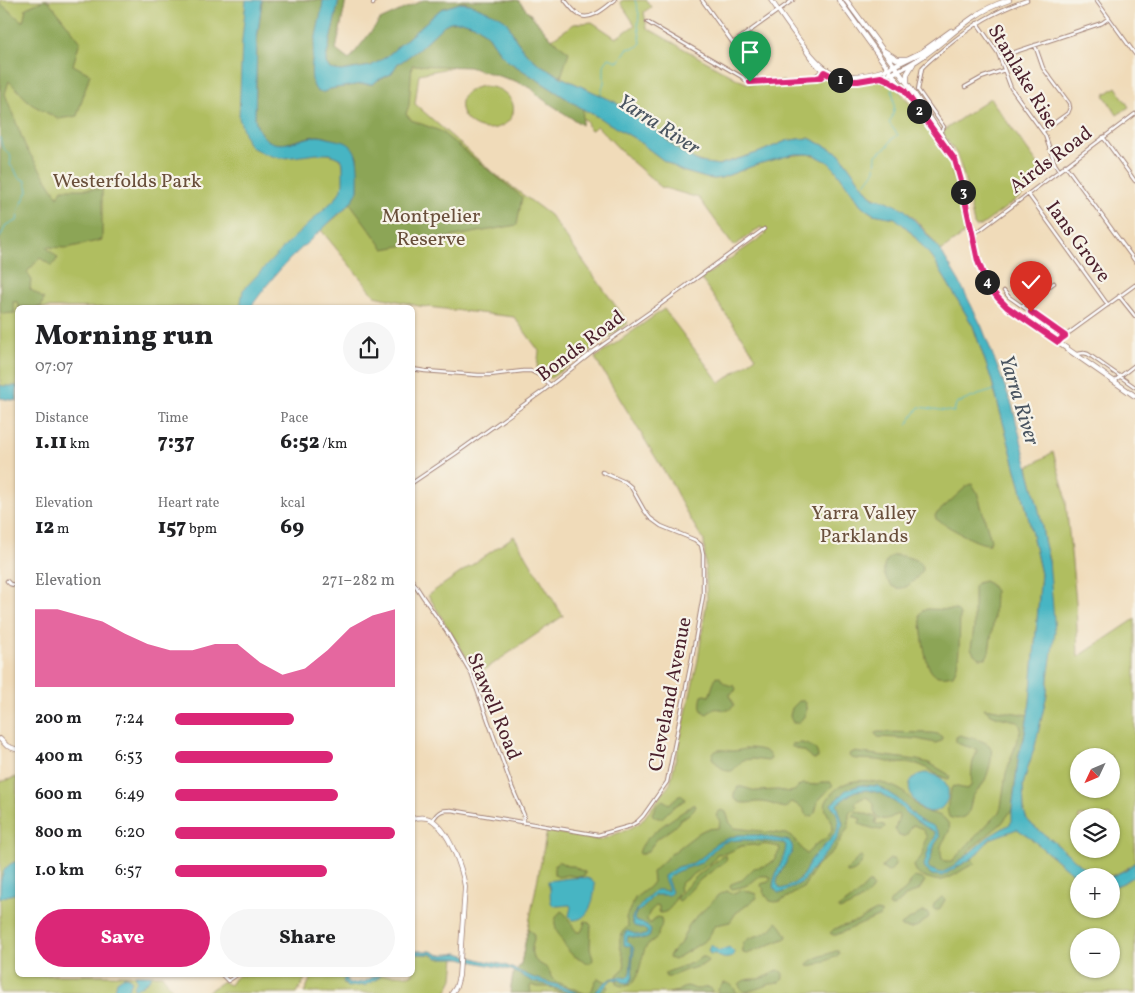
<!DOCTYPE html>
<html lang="en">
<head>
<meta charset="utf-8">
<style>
  :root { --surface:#fff; --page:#f6f6f6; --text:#202124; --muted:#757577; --accent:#db2777 }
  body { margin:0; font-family:Vollkorn,serif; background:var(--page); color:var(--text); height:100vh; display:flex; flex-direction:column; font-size:19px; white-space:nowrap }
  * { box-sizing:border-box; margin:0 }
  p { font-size:16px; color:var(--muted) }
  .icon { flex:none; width:28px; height:28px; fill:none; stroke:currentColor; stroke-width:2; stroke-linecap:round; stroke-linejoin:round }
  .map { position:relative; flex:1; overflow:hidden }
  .side { position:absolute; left:15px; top:305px; width:400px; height:672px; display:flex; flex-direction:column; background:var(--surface); border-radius:8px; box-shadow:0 1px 4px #0004 }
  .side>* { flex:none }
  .needle { width:32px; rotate:226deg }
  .controls { position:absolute; left:1070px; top:748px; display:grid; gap:10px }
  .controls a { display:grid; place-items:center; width:50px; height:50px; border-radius:50%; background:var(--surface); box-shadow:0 1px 4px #0004; font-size:25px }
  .pin { position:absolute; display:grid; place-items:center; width:42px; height:42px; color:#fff; margin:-51px -21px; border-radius:50% 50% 50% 0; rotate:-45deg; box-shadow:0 0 5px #0007 }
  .pin .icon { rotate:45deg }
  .km { position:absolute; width:25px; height:25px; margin:-12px; border-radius:50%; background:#222; color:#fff; font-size:14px; line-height:25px; text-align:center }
  .round { display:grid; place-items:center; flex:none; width:52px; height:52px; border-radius:26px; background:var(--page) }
  .headline { display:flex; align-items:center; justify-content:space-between; height:85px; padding:0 20px }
  h1 { font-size:28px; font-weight:800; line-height:38px }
  .metrics { display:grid; grid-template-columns:repeat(3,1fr); gap:8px; height:85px; padding:5px 20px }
  .metrics div { display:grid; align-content:center }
  .metrics b { font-size:21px; font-weight:800 }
  .metrics small { font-size:14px; font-weight:400 }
  .metrics p { font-size:14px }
  .chart { height:140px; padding:10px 20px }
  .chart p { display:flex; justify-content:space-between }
  .chart svg { width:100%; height:90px; margin-top:5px; fill:var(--accent); opacity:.7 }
  .cta { display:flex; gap:10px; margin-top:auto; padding:10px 20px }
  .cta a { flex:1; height:58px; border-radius:30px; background:var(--accent); color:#fff; font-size:20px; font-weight:800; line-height:58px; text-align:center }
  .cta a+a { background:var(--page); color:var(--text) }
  ul { padding:0 20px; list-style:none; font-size:16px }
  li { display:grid; grid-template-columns:80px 60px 1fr; align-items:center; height:38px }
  li i { height:12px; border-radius:6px; background:var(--accent) }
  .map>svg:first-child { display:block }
  .green { fill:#b0be60; stroke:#7d6e46; fill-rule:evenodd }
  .forest { fill:#8ca556; stroke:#6b6240 }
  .water { fill:#47b5c3; stroke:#486a77 }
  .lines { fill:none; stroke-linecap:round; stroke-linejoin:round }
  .stream { stroke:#47b5c3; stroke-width:1 }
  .street-casing { stroke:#9d7d72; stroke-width:4.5 }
  .secondary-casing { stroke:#9d7d72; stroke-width:5.5 }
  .primary-casing { stroke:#9d7d72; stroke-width:6 }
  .street { stroke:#fff; stroke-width:2.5 }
  .secondary { stroke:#fff; stroke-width:4 }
  .primary { stroke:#fff; stroke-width:4.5 }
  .route-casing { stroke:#fff; stroke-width:10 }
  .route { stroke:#db2777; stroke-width:6 }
  .labels { text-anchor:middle; stroke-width:4.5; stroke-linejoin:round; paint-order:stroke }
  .street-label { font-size:20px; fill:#4a1f2b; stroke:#f7f3e8 }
  .park-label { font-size:20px; fill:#694f3b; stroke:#f7f3e8 }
  .water-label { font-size:21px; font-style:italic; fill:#495460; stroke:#f7f3e8 }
</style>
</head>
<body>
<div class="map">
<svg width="1135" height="993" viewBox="0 0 1135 993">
  <rect width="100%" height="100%" fill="#f7f3e8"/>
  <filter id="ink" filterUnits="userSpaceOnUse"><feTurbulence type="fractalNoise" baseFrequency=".02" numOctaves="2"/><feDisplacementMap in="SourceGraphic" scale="10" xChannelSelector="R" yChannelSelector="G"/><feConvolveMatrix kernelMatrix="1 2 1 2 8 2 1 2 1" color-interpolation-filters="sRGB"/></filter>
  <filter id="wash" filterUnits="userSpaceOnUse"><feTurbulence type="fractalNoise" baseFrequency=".0096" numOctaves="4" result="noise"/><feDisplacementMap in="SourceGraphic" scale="20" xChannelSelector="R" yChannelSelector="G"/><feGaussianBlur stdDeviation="1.12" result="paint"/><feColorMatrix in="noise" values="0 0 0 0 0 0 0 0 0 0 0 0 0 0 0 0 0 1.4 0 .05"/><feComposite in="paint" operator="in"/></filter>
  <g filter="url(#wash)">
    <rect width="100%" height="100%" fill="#f0dbb9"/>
    <!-- green -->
    <path class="green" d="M0 0H246L244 25 325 153C332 155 340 156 343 164L345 191 243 307 18 308 17 391 0 389Z
      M262 0H323C322 20 301 79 318 92H324L330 89 361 84H373L378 80 391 74 398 63 401 62 419 49 444 25 450 22 462 21 477 26 489 36 500 53 508 61 583 109 596 116 634 138 663 160 682 171 706 178 714 179 721 178 758 164 784 156 808 154 819 157 828 162 835 169 861 205 867 210 873 214 886 216 895 218 902 223 922 245 934 260 973 326 991 378 1025 503 1041 574 1030 702 1024 739 1019 754 1012 810 1014 817 1020 826 1028 836 1079 879V909H1111V888L1123 883 1135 875V993H510L513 975 521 964 547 831 600 840 629 829 641 822 670 784 698 660 707 599 704 541 686 512 673 486 595 358 664 309 720 383 756 357 701 279 766 234 761 227 734 246 699 198 661 187 629 159 597 126 592 130 589 129 586 120 572 115 542 97 531 87 473 63 419 74 415 104 491 171 550 215 628 323 551 378C546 377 542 371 537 368L539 351 514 317 419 306 375 296 321 230C334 218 352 206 358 190 358 180 359 164 356 155 353 145 346 141 336 140 330 139 323 136 317 136 299 138 277 153 263 135 258 130 256 125 255 118L257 40ZM1079 936H1111V969H1079Z
      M518 0 552 39 574 24 592 22 616 38 635 25 620 2 623 0H646L651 7 644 12 647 28 739 80 749 84 783 81 785 83 809 84V81L825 76 838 81 849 83H861L880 79 885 80 898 89 910 104 950 161 967 232 941 251C931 239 915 215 901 208 891 202 879 201 869 194L839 153 809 138 798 139 786 141 760 152 718 165 704 163 692 158 678 150 658 132 642 122 615 102 561 77Z
      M483 86C490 87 496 87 502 91 520 102 516 123 496 128 464 136 442 92 483 86Z
      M1116 87 1129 107 1117 115 1104 95Z
      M990 98 1047 177 981 226 976 227 974 224C969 202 966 179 958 158 955 148 945 141 943 131Z
      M1053 452 1065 493 1076 602 1078 657 1135 619V862C1122 873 1106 882 1090 873L1054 842 1032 825 1027 819 1024 812 1023 785 1028 767 1035 746 1047 694 1048 678 1049 561 1044 540 1040 515 1028 467ZM1079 756H1111V789H1079ZM1079 816H1111V849H1079Z
      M514 536 563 616 477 675 428 595Z
      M17 777 18 975H162L175 993H0V782Z
      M417 954H431L438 958 455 957 453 979 446 993H304L312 975H346L345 976 344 984C362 986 364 986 380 977L381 975H412L413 956Z
      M239 975H307L297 993H206L223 981 227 984 230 985 234 979Z"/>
    <!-- forest -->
    <path class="forest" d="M44 0H48L80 41 73 65 90 74 77 116 58 119 31 104 9 81 5 94 26 148 58 197 62 189H102V240L67 248 46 247 58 258 52 266 40 258 27 272 31 279 30 289 44 299 41 307H19L18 302H13L15 313 2 314 0 311V3L23 22 26 8Z
      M262 0H323L324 92 330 89 361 84H373L378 80 391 74 398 63 401 62 419 49 444 25 450 22 462 21 477 26 489 36 500 53 508 61 583 109 582 125 541 98 531 88 515 81 469 67 412 65 409 105 406 114 411 120 440 131 522 197 517 225 384 249 350 203 357 193 358 190 357 156C346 149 332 136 318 136 300 136 277 154 263 136 258 130 256 125 255 118L257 40Z
      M339 0H346L336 50 349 60 380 20 423 0H518L552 39 569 52 561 77 539 64 526 53 516 40 509 26 499 16 470 4 464 2 441 9 386 57 371 66 341 71 335 70 330 69 326 63V59Z
      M972 484 977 492 991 540 989 544C978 545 945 525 936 519L935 515 968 485Z
      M894 555C900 555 914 558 919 562 922 564 922 567 923 570 918 576 910 587 902 588 892 591 882 576 884 567 885 562 889 557 894 555Z
      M984 581 990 584 995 591 994 617 989 652 986 658H980L974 654 971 648 974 628V587L977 583Z
      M927 609 956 610 959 613 960 616C959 631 961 664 953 675 947 676 939 678 934 674 924 668 922 629 920 616L922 611Z
      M716 676 720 677C723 684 727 685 734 686L736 688 735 691 730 694C730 699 733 701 734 705 727 715 723 707 714 709 713 710 708 713 707 714 699 711 700 704 702 696L705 695 709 696 710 694Z
      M799 701H804C809 710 805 717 798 723H793L790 716 792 708Z
      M984 708 1028 715 1024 739 1019 754 1012 810 1001 824 968 851 975 864C963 867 949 883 935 880 934 880 929 878 928 878 918 875 918 876 914 866 916 860 920 860 922 855 926 849 921 845 927 838L923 829 913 825C907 830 910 838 899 836L895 829 899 817 898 814C895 815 893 817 890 818 886 820 877 820 875 814 872 806 878 802 865 797L857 801 855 804 857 806 856 809 850 812 849 815V826L835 849 816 867 803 888 781 901 775 902 770 901C768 897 764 895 763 891L764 889 761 886V884L768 882 771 877C757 873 758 879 749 884 744 887 738 888 732 889L730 886 731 884 742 880 754 868 768 865 773 861 780 850 779 847 775 846 763 844 758 846 753 845 742 846 727 853 717 854 713 861 681 883 679 887 680 890C674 899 672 913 660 913L659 911V906L657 905C652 909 648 913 647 920L649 923H652L654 919 658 917 661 918C664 926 658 929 658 936 655 940 649 942 646 947 639 959 641 993 618 985L616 979 618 974C637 961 606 946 628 926L626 918 627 915 635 898 649 887 653 882 652 872 671 854 700 832 706 829 718 828C721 822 720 820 716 816L718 812 722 810 726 812 730 823 735 828 786 834 794 839 806 854C809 852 811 849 814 846 818 842 826 840 829 835 842 819 816 814 829 797 834 790 842 784 850 782 864 778 890 783 902 791 910 797 916 807 925 811 934 815 942 813 948 823 953 830 945 837 942 844 940 849 941 854 942 859L945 861H952L999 812 1001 807 1006 773 1021 729 1019 723 1016 721C1005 718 990 717 984 708Z
      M878 732 932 733 938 734 942 737V740L939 742 935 743 917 739 878 737 876 735 875 733Z
      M960 735C969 738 983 739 990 746 995 753 987 778 983 784 980 788 976 792 973 796 971 800 971 804 970 808 968 818 957 821 949 817 945 805 950 800 951 789L953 786 967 789 971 786C972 780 971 774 972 768 972 761 976 756 977 750 970 746 963 747 956 742V737Z
      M802 743C811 746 818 747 818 758L815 759 811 758 806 752 793 747 791 746 792 744Z
      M750 748C758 749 769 749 771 759L768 761 753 759 743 760 732 771H727L720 767 712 758 713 753C720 747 725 751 733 751 738 751 744 749 750 748Z
      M854 752 917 760 929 763 948 774 950 777 949 779C937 777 928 767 917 764 909 762 902 764 894 763 887 762 881 760 875 760 867 759 859 760 851 758L849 756 850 753Z
      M824 782H830L833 785 818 801 815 813 812 816H808L805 814C804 806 798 806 792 802L789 803 788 807 784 808C777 806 768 802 761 802 750 801 742 807 734 798V793L738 787H742L756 791 778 790 789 792 794 791 800 785 803 784 817 785Z
      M682 795 684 798 685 800 672 808 662 818H658L654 816 652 814C654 808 658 804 663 800L669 804 677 797Z
      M692 805H695L696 807 688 815 680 819 678 823 674 827 657 839 651 847 647 852 643 854H639C641 835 679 816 692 805Z
      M857 811 875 817 877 819 875 823 877 824 884 825 885 827 882 830C877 830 864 826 860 824L859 822 861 819 853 816V814Z
      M724 855 727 857 726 861 701 879 681 900 679 901 677 899V897L698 875Z
      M861 856 863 857V859C860 867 855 873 846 873V870C853 867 855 859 861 856Z
      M890 859H894L896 862C894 866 893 870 888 872L882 868 883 865Z
      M558 862H560L567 866H574L578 869 585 872V875L580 877 568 875 558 877 554 874V866Z
      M914 877 923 879 925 881 919 890 906 896 895 906 891 907 889 905C893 896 898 896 904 891 908 888 910 881 914 877Z
      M868 883H871L873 887C870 897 849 907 839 910L838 908 856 896Z
      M744 890 756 894 757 898 736 913 730 922 716 925 713 928 711 933 706 940 674 960 669 958 670 954 680 944 689 925 694 919 708 906 718 895 727 891 734 894 740 891Z
      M942 897 944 898 945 900 939 910H935L933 908 934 904Z
      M561 911C569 915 571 926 577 932H581L583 928 585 921H587L591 925 590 948 593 959C592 962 591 964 588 963 585 963 583 960 581 959 579 958 576 957 574 956 567 952 557 933 555 925 554 920 557 915 561 911Z
      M876 911 881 912V914L880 916 836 935H833L830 933 834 929 858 921Z
      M922 912H924L928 913 929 917C921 925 913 931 902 927L901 925Z
      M777 922C779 923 786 933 787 936L786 938 747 954 743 953C740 934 758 939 768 931 772 929 774 925 777 922Z
      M528 929C540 935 530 944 532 954 535 967 550 963 551 977L555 981 584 993H563L547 987H538L531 985 530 987 531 993H510L513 975 521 964Z
      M836 951H838L839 954 837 956 818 964 808 966 807 964C814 957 826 955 836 951Z
      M702 957H705L708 961 701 966 686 970 669 977H666L665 976V973L675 969 692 963Z
      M778 970C782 972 783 972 783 976 783 985 772 983 767 985 760 988 753 990 746 992 742 991 740 989 739 984 748 976 754 981 763 978 769 976 772 971 778 970Z
      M597 979H599L605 981 608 987 604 993H590C594 989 593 983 597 979Z
      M724 983C732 983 733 987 737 993H718V989Z
      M686 986C691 986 693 989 697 989 704 989 707 985 713 990L709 993H669L678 991Z"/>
    <!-- water -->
    <path class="water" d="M246 0H262L257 40 255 118C256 125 258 130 262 135 277 153 299 138 317 136 323 136 330 139 336 140 346 141 353 145 356 155 359 164 358 180 358 190 354 202 342 211 333 219 319 233 304 245 290 259 275 274 263 290 251 307L240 308 243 290 288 243 336 198 342 188 343 183V164L342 160 339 158 330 154H317L285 158 275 157 263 153 251 147 247 142 239 118 242 40Z
      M323 0H339L326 59V63L330 69 335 70 341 71 371 66 386 57 441 9 460 3 470 4 499 16 505 20 509 26 516 40 526 53 539 64 561 77 615 102 642 122 658 132 678 150 699 162 719 165 760 152 786 141 798 139 809 138 839 153 869 194 874 198 887 201 904 209 918 224 941 251 959 281 982 327 1012 405 1040 515 1044 540 1049 561 1055 632 1048 678 1047 694 1035 746 1028 767 1023 785 1024 812 1027 819 1032 825 1054 842 1090 873 1095 876H1079V879L1028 836 1017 829 990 839 974 857 942 876 932 875 925 869 924 865 930 845 935 837V832L917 822 896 803 880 793 867 790 855 791 837 804 843 824 836 841 809 873 804 881 782 893H778L773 887C774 870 785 862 786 845L783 843C767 842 731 835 718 846 711 852 706 860 698 864 688 869 675 869 667 879L672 892 669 895H654L643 908 636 913 634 918 635 921 647 925 651 931 649 937 645 939 628 936 627 941 633 947 634 951 632 965 633 977 630 982 627 983 623 982 620 980 612 979 599 993H594C604 983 612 974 626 978L630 974 632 951 631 947 624 945V935L627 931C634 933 641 938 647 934V931L642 928 634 926C633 923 631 921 632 918 632 914 652 891 656 890 659 889 664 891 668 891 669 886 664 882 664 876L677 867 693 863 706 854 716 843 738 835H757L789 841C793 845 793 848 792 852L777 879V884L781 889C787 887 797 883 801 877 806 872 807 865 811 860 819 849 838 837 839 822 839 816 834 809 831 804L837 799 846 790 861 785 878 786 898 799 919 820 933 826 937 830 940 837 935 844 928 866 930 869 941 873 953 867 988 837 1010 824 1012 821V810L1019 754 1024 739 1030 702 1041 574 1025 503 991 378 973 326 934 260 909 230 895 218 873 214 867 210 861 205 835 169 828 162 814 155 808 154H795L758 164 721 178 714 179 706 178 682 171 663 160 634 138 596 116 583 109 508 61 500 53 489 36 477 26 462 21 450 22 444 25 419 49 401 62 398 63 391 74 378 80 373 84H361L330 89 324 92H318C301 79 322 19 323 0Z
      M0 385 3 386H17V401L0 398Z
      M925 773C958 775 952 811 931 812 916 812 894 778 925 773Z
      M17 861V893L0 898C0 880 0 867 17 861Z
      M1135 862V875L1123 883 1111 888V877L1127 869Z
      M570 878C579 878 591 875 595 885 594 899 590 920 573 920L569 916 571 907 570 905C565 905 562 906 557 906 548 906 551 895 550 889 549 886 548 884 548 881Z
      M711 945 719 951 729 947 734 952V955C729 960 721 959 716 954H710L708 950Z
      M424 951H431L439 955 458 953 481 960 505 965 534 978 558 985 578 993H570L545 984 534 982 511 970 479 963 461 958H438L431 954H417L413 956 412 952 414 951Z
      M135 975H151L152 976 148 981 135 990 133 988 137 980Z
      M346 975H349L346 980 349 984C353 984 362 982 366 981 372 978 374 975 381 975L380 977 366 985 347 987 343 981Z
      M127 976 132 981C128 991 126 993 115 993V989L117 981 123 977Z"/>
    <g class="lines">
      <!-- stream -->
      <path class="stream" d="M601 94 604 82V65L609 58 619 62 627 49 637 47 641 43 638 25 639 14 635 0
        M0 137C1 140 1 144 2 146 7 155 13 150 10 165L15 170 18 177 26 181 28 191 19 209 17 221 6 225 0 238
        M863 186 875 170 876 155 888 146 891 140 898 135 889 123C897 110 894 102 892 88
        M907 425 919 407 954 412 956 404 978 395 995 390"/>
    </g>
  </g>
  <g filter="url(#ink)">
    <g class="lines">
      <!-- street casing -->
      <g class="street-casing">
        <path id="street" d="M565 0C569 5 573 11 579 15 590 22 606 7 615 0
          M702 0 740 53 758 81
          M1096 0 1135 54
          M373 4 374 0
          M647 22 742 77 747 82 817 78 821 77 824 72
          M977 23 998 53 1011 88 1045 135 1055 164 1059 170
          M733 43 793 0
          M1035 45 1043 68 1069 103 1070 108 1068 113 1043 131
          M1000 57 1102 23 1109 18
          M814 77 822 71
          M965 87 981 78 1004 70
          M940 132 944 127 918 90 922 68C929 60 938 54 946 47 974 24 993 12 1027 0
          M1103 137 1135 181
          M1065 165 1135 261
          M1028 194 1108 305
          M972 233 980 230 1135 114
          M1004 291 1009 297 1065 336
          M1119 296 1135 316
          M1022 306 1054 283
          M1058 342 1062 338 1135 285
          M1077 354 1084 353 1088 354 1135 387
          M412 369 425 371 478 375H490L523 371H531L539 375 550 385
          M1115 382 1118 378 1135 365
          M412 483 455 454 543 391 594 351 657 307 764 229
          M412 580 423 597 447 632 471 673 512 787 524 815 523 823
          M7 581 10 584 18 586
          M433 820C438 811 442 810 451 810L598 835 630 826 637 822 643 816 667 782 692 658 703 596V554L701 545 695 540 661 526 650 518 644 510 631 487 625 482 602 472
          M222 975 228 981 237 975"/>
      </g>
      <!-- secondary casing -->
      <g class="secondary-casing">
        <path id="secondary" d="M771 0C783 17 813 64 831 72 848 80 870 75 888 69
          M807 52C830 87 854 86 892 73
          M881 77 888 80 903 89
          M0 739 7 746 18 750
          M412 819C419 817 426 817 432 820 449 831 462 867 465 887L459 976 456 987 452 993"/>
      </g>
      <!-- primary casing -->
      <g class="primary-casing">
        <path id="primary" d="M839 0 928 124 950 153
          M846 0 907 83 951 150 959 173 978 261 984 277 990 288 997 298 1007 307 1135 396
          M884 51 897 59H907
          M891 67 922 52 951 31
          M895 72C926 59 947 35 974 17 985 9 997 4 1009 0
          M907 82V74L913 64"/>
      </g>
      <!-- street -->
      <use href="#street" class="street"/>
      <!-- secondary -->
      <use href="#secondary" class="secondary"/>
      <!-- primary -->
      <use href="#primary" class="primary"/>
    </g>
  </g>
  <g class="lines" filter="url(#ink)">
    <!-- route casing -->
    <g class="route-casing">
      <path id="route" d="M750 82 817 78 821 77 824 72 837 79 847 81H858L881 77 888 80 904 90 955 160 961 181 978 261 984 277 990 288 998 298 1007 307 1058 342 1062 338 1065 336 1031 312"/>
    </g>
    <!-- route -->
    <use href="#route" class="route"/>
  </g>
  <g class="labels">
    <!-- street labels -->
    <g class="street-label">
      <text transform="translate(1024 76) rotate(59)" y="7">Stanlake Rise</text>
      <text transform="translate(1050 159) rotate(-37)" y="7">Airds Road</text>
      <text transform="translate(1079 241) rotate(54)" y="7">Ians Grove</text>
      <text transform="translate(580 345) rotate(-37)" y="7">Bonds Road</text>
      <text transform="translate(669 694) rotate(-79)" y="7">Cleveland Avenue</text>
      <text transform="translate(495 706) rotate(68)" y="7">Stawell Road</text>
    </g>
    <!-- park labels -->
    <g class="park-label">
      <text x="127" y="187">Westerfolds Park</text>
      <text x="431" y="222">Montpelier<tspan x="431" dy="23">Reserve</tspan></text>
      <text x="864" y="519">Yarra Valley<tspan x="864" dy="23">Parklands</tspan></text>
    </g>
    <!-- water labels -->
    <g class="water-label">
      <text transform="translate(659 124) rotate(33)" y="7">Yarra River</text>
      <text transform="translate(1020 400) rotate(73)" y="7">Yarra River</text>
    </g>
  </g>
</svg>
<div class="controls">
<a><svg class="needle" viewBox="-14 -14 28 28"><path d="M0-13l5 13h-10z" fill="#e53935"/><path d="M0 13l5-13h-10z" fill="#757577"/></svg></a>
<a><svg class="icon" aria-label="layers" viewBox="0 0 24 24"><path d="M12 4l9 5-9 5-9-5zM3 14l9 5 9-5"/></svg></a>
<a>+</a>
<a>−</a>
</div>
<div class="pin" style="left:750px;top:82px;background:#1e9e55"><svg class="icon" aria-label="arrive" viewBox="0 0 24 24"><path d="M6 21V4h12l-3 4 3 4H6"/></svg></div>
<div class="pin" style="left:1031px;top:312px;background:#d93025"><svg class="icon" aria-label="check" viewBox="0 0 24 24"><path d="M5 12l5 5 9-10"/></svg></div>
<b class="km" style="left:840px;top:80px">1</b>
<b class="km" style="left:919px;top:111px">2</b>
<b class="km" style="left:963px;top:192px">3</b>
<b class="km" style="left:987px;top:282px">4</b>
<section class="side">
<div class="headline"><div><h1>Morning run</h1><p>07:07</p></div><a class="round"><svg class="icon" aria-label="share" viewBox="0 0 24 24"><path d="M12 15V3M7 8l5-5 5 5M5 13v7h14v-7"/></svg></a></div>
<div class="metrics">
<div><p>Distance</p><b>1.11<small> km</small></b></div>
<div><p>Time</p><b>7:37</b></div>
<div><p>Pace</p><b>6:52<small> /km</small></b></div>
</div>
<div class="metrics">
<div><p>Elevation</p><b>12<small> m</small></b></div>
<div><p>Heart rate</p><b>157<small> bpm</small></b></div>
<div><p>kcal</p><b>69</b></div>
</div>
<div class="chart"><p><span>Elevation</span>271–282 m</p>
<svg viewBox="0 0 160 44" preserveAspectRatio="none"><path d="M0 44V6L10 6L20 9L30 12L40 18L50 23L60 26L70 26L80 23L90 23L100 32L110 38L120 35L130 26L140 15L150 9L160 6V44z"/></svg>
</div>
<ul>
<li><b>200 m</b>7:24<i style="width:54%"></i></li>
<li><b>400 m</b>6:53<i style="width:72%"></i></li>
<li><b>600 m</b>6:49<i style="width:74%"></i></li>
<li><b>800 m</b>6:20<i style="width:100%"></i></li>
<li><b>1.0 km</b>6:57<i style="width:69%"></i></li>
</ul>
<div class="cta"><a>Save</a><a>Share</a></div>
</section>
</div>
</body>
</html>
